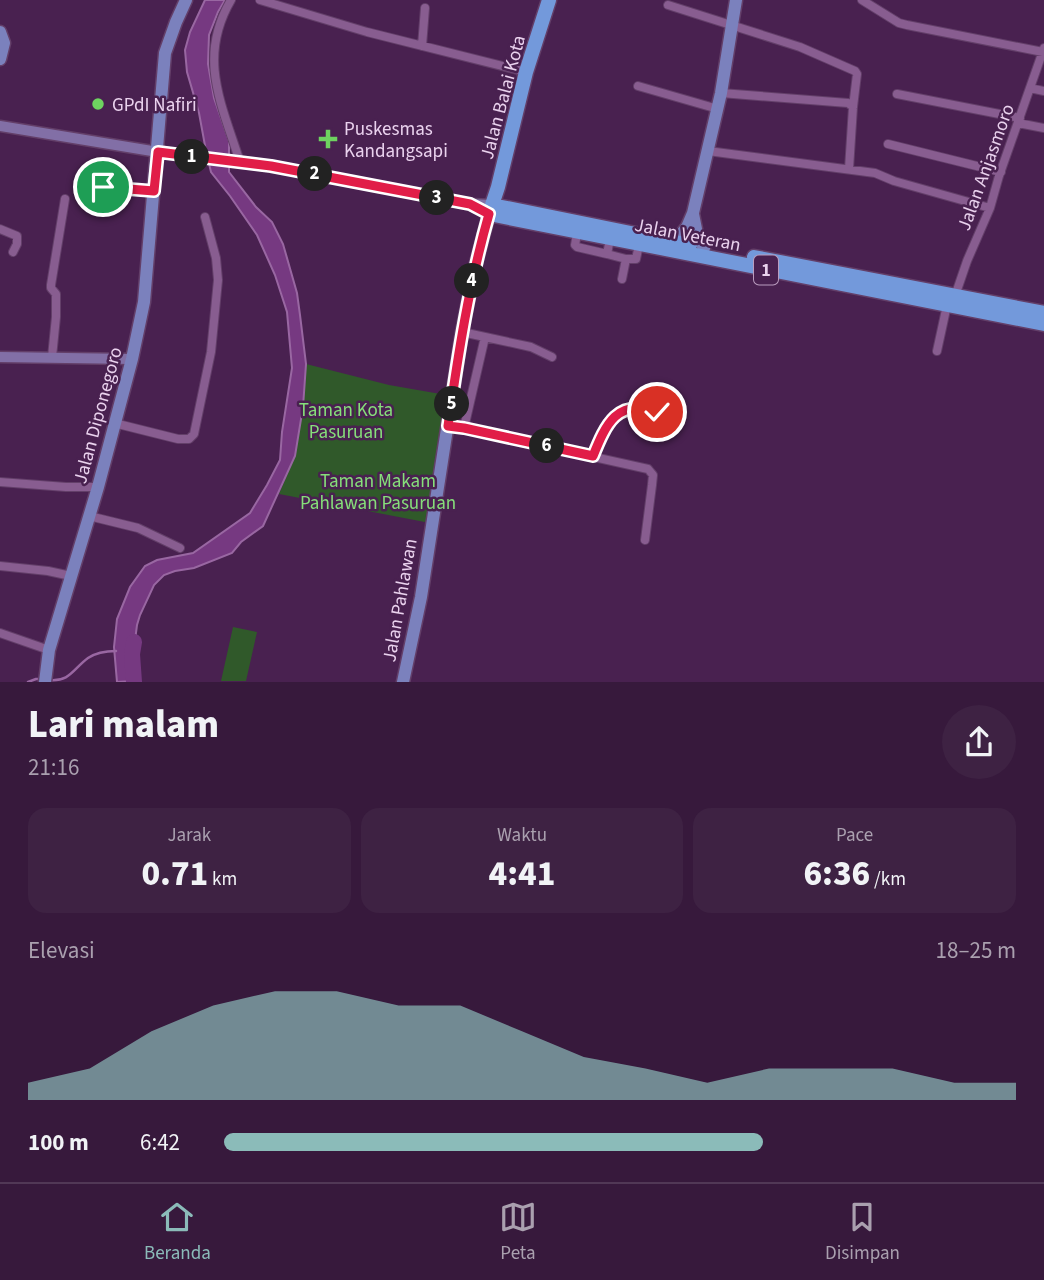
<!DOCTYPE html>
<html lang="id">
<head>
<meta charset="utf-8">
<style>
  :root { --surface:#37193c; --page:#3e2243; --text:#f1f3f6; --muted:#aaa0af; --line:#513856; --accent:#8bbbb9 }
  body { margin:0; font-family:"Source Sans 3",sans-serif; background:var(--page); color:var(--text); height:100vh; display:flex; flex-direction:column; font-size:26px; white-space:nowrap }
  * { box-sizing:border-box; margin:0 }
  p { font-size:23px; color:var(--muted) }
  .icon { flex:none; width:38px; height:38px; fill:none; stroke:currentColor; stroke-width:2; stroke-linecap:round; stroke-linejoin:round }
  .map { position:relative; height:682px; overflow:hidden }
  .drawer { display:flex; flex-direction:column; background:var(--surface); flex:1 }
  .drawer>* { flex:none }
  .pin { position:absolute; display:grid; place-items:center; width:60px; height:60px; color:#fff; margin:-30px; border:4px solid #fff; border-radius:50%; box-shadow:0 2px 7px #0007 }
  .km { position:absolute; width:35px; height:35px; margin:-18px; border-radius:50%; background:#222; color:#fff; font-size:19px; line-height:35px; text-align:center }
  .round { display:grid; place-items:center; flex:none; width:74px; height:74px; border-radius:37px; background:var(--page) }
  .head { display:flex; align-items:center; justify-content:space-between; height:119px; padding:0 28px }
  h1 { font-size:38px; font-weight:800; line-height:52px }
  .figures { display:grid; grid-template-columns:repeat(3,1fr); gap:10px; height:119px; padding:7px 28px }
  .figures div { display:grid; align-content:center; border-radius:18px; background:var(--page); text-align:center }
  .figures b { font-size:35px; font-weight:800 }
  .figures small { font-size:19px; font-weight:400 }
  .figures p { font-size:19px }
  .chart { height:196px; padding:14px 28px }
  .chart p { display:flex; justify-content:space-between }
  .chart svg { width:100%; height:126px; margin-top:7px; fill:var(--accent); opacity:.7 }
  ul { padding:0 28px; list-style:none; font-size:23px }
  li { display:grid; grid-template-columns:112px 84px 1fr; align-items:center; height:52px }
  li i { height:18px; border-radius:9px; background:var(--accent) }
  .menu { display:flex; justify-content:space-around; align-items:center; height:98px; border-top:2px solid var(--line); background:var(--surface); font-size:19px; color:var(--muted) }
  .menu a { display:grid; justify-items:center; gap:4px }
  .menu .selected { color:var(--accent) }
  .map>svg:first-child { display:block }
  .green { fill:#30592a }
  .water { fill:#763981; stroke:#9967a2; stroke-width:2 }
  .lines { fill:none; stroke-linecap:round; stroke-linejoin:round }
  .stream { stroke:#9967a2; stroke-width:2.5 }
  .river { stroke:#763981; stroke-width:16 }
  .street-casing { stroke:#633f69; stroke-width:10 }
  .secondary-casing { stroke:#633f69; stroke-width:13 }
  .primary-casing { stroke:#633f69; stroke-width:15 }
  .highway-casing { stroke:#633f69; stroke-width:17 }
  .street { stroke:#885d90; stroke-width:8 }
  .secondary { stroke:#826fa6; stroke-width:10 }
  .primary { stroke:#7b81bd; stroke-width:12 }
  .highway { stroke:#7399db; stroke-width:14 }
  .route-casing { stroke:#fff; stroke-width:14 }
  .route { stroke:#e11d48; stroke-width:9 }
  .poi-dot { fill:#6ed360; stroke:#492150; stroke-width:2.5 }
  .labels { text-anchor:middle; stroke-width:5; stroke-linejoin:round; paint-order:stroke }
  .shield { fill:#492150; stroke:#ba9dbf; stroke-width:2 }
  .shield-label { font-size:18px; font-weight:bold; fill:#ead2ee }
  .street-label { font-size:19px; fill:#ead2ee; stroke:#492150 }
  .poi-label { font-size:19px; fill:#ead2ee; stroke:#492150; text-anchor:start }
  .park-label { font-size:19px; fill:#86df7a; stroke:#492150 }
</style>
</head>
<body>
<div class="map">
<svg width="1044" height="682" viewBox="0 0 1044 682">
  <rect width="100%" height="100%" fill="#492150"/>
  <!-- green -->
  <path class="green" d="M306 364 389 385 452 396 430 523 279 494 295 456 306 378Z
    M233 627 257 632 246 681H221Z"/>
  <!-- water -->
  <path class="water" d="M205 0H225L218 12 209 35 208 64 214 98 229 141V172L256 207 272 222 283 244 297 293 300 315 306 364 303 407 295 456 263 526 241 542 232 553 194 568 175 571 164 575 154 585 140 615 137 625 132 664 134 681 117 682 114 647 117 619 130 587 145 566 157 560 193 553 250 513 267 485 280 460 282 432 292 368 287 312 275 275 257 235 230 196 211 172 206 151 199 113 187 72 185 50 190 32Z"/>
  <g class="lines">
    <!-- stream -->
    <path class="stream" d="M49 680C70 682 73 669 88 658 97 652 106 651 116 651
      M28 682 36 679H42"/>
    <!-- river -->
    <path class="river" d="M134 642 132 654 134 682"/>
    <!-- street casing -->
    <g class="street-casing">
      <path id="street" d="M231 0C197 58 222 105 240 162
        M260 0 367 32 526 72
        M862 0 899 23 907 25 1043 52
        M668 5 800 47 855 71 857 74 853 107 849 169
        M422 46 425 8
        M638 86 718 109
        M1030 88 1044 91
        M721 93 848 103 853 107
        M897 94 1020 118
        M1018 123 1044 128
        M888 144 1001 172
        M708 151 875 173 894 181 990 208
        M103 187 154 191
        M578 228 575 245 577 247 607 254 610 239
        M0 229 17 236V244L13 252
        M607 254 626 259
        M622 279 626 259H636L639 245
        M955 296 967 261 990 208 999 176 1044 48
        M462 332 485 337 464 428
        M485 337 531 347 552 357
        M937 351 947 305
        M52 357 56 317V294L51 288V285L65 199
        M114 423 178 439H189L194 434 211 352 218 280 216 258 205 217
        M448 426 464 428 648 469 653 475 652 485 645 540
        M593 456C606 425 618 398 657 412
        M0 482 66 487H98
        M89 516 138 528 180 548
        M0 566 48 571 71 576
        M0 633 49 650"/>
    </g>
    <!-- secondary casing -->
    <g class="secondary-casing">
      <path id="secondary" d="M0 126 158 152 271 166 470 204 492 205
        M0 357 132 359"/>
    </g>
    <!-- primary casing -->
    <g class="primary-casing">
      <path id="primary" d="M0 32 4 43 0 59
        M693 214 697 234 704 248
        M675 242 687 227 693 213 721 93 736 0
        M45 682 49 650 98 487 132 359 144 302 165 53 176 22 186 0
        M403 682 421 597 462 332 474 271 489 214"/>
    </g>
    <!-- highway casing -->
    <g class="highway-casing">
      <path id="highway" d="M549 0 526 72 498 187 489 214 1044 324
        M492 205 690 245
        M754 257 1044 313"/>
    </g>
    <!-- street -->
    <use href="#street" class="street"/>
    <!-- secondary -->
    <use href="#secondary" class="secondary"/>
    <!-- primary -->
    <use href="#primary" class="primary"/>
    <!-- highway -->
    <use href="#highway" class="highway"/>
  </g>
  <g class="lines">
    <!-- route casing -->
    <g class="route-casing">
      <path id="route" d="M103 187 154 191 158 152 271 166 470 204 489 214C469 284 458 355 448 426L464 428 593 456C606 424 617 398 657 412"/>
    </g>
    <!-- route -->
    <use href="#route" class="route"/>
  </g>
  <!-- markers -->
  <g class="poi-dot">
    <circle cx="98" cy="104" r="7"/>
    <path d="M324.5 128.5h7v7h7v7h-7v7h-7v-7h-7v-7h7z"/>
  </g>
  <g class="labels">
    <!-- shield labels -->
    <rect class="shield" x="754" y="255.5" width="24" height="29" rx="5"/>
    <g class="shield-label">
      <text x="766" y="276">1</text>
    </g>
    <!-- street labels -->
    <g class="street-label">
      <text transform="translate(502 97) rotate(-75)" y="7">Jalan Balai Kota</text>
      <text transform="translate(985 167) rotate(-70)" y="7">Jalan Anjasmoro</text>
      <text transform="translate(688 234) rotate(11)" y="7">Jalan Veteran</text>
      <text transform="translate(97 415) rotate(-75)" y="7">Jalan Diponegoro</text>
      <text transform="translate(399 600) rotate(-80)" y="7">Jalan Pahlawan</text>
    </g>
    <!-- poi labels -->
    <g class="poi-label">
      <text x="112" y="111">GPdI Nafiri</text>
      <text x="344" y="135">Puskesmas<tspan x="344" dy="22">Kandangsapi</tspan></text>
    </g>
    <!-- park labels -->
    <g class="park-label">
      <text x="346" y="416">Taman Kota<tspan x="346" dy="22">Pasuruan</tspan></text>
      <text x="378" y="487">Taman Makam<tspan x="378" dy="22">Pahlawan Pasuruan</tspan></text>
    </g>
  </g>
</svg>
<div class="pin" style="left:103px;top:187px;background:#1e9e55"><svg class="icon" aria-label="arrive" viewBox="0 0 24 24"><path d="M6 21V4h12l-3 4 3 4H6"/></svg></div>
<div class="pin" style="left:657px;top:412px;background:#d93025"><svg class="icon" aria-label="check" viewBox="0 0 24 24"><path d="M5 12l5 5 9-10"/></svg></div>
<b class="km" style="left:192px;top:157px">1</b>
<b class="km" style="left:315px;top:174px">2</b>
<b class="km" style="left:437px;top:198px">3</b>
<b class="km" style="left:472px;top:281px">4</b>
<b class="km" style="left:452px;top:404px">5</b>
<b class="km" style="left:547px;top:446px">6</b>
</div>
<section class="drawer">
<div class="head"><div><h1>Lari malam</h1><p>21:16</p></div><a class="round"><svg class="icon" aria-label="share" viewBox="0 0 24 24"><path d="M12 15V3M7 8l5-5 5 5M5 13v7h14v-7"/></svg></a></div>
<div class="figures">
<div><p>Jarak</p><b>0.71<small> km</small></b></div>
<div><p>Waktu</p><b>4:41</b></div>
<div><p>Pace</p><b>6:36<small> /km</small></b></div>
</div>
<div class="chart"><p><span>Elevasi</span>18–25 m</p>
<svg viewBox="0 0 160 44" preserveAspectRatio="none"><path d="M0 44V38L10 33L20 20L30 11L40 6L50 6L60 11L70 11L80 20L90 29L100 33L110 38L120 33L130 33L140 33L150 38L160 38V44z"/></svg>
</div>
<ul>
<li><b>100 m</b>6:42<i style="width:68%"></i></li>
</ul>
</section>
<nav class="menu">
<a class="selected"><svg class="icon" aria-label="home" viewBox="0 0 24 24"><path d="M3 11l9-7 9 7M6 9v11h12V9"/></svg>Beranda</a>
<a><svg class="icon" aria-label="map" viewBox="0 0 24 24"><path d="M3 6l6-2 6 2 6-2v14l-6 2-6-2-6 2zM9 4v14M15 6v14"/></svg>Peta</a>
<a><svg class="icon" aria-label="saved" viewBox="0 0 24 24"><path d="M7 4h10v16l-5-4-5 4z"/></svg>Disimpan</a>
</nav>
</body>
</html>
